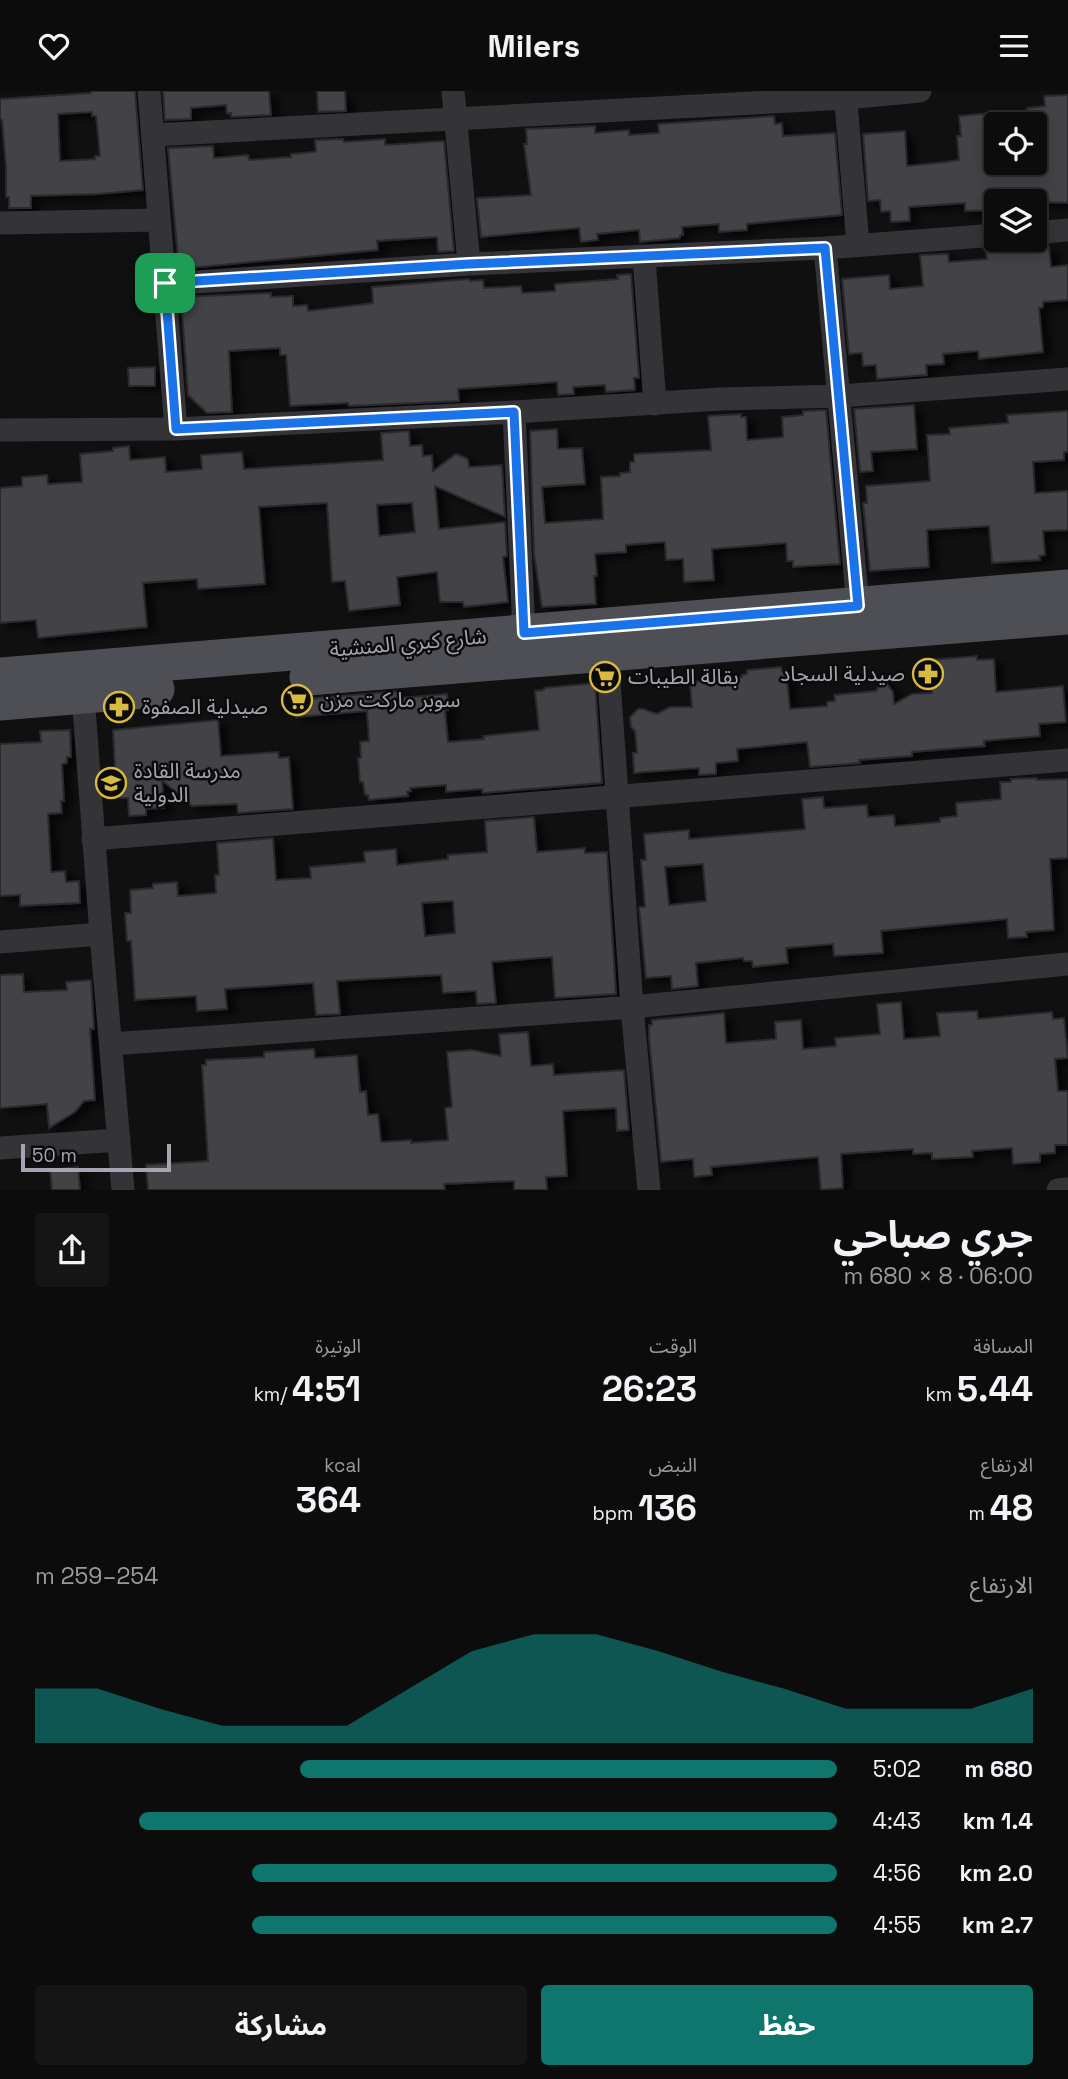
<!DOCTYPE html>
<html lang="ar">
<head>
<meta charset="utf-8">
<style>
  :root { --surface:#0c0c0d; --page:#151516; --text:#f1f3f6; --muted:#9a9b9d; --line:#2c2c2e; --accent:#0f766e }
  body { margin:0; font-family:"Space Grotesk","Noto Sans Arabic",sans-serif; background:var(--page); color:var(--text); direction:rtl; height:100vh; display:flex; flex-direction:column; font-size:26px; white-space:nowrap }
  * { box-sizing:border-box; margin:0 }
  p { font-size:23px; color:var(--muted) }
  .icon { flex:none; width:38px; height:38px; fill:none; stroke:currentColor; stroke-width:2; stroke-linecap:round; stroke-linejoin:round }
  .map { position:relative; height:1099px; overflow:hidden; direction:ltr }
  .panel { display:flex; flex-direction:column; background:var(--surface); flex:1 }
  .panel>* { flex:none }
  .buttons { position:absolute; left:984px; top:21px; display:grid; gap:14px }
  .buttons a { display:grid; place-items:center; width:63px; height:63px; border-radius:7px; background:var(--surface); box-shadow:0 4px 18px #0003,0 0 0 2px var(--line); font-size:35px }
  .scale { position:absolute; left:21px; bottom:18px; width:150px; box-sizing:border-box; padding-left:7px; border:4px solid #a3a6b0; border-top:0; font-size:19px; line-height:24px; white-space:nowrap; color:#a3a6b0; -webkit-text-stroke:5px #0b0b0c; paint-order:stroke }
  .pin { position:absolute; display:grid; place-items:center; width:60px; height:60px; color:#fff; margin:-30px; border-radius:14px; box-shadow:0 4px 10px #0006 }
  .round { display:grid; place-items:center; flex:none; width:74px; height:74px; border-radius:7px; background:var(--page) }
  .overview { display:flex; align-items:center; justify-content:space-between; height:119px; padding:0 35px }
  h1 { font-size:38px; font-weight:700; line-height:52px }
  .stats { display:grid; grid-template-columns:repeat(3,1fr); gap:10px; height:119px; padding:7px 35px }
  .stats div { display:grid; align-content:center }
  .stats b { font-size:35px; font-weight:700 }
  .stats small { font-size:19px; font-weight:400 }
  .stats p { font-size:19px }
  .chart { height:196px; padding:14px 35px }
  .chart p { display:flex; justify-content:space-between }
  .chart svg { width:100%; height:126px; margin-top:7px; fill:var(--accent); opacity:.7 }
  .action { display:flex; gap:14px; margin-top:auto; padding:14px 35px }
  .action a { flex:1; height:80px; border-radius:7px; background:var(--accent); color:#fff; font-size:28px; font-weight:700; line-height:80px; text-align:center }
  .action a+a { background:var(--page); color:var(--text) }
  ul { padding:0 35px; list-style:none; font-size:23px }
  li { display:grid; grid-template-columns:112px 84px 1fr; align-items:center; height:52px }
  li i { height:18px; border-radius:9px; background:var(--accent) }
  header { display:flex; justify-content:space-between; align-items:center; height:91px; padding:0 35px; background:var(--surface); font-size:32px; font-weight:700 }
  .map>svg:first-child { display:block }
  .building { fill:#424246; stroke:#2b2a2d; stroke-width:2; fill-rule:evenodd; filter:url(#shadow) }
  .lines { fill:none; stroke-linecap:round; stroke-linejoin:round }
  .street { stroke:#343438; stroke-width:23 }
  .primary { stroke:#4e4f55; stroke-width:37 }
  .route-casing { stroke:#fff; stroke-width:14 }
  .route { stroke:#1a73e8; stroke-width:9 }
  .labels { text-anchor:middle; stroke-width:5; stroke-linejoin:round; paint-order:stroke }
  .street-label { font-size:21px; fill:#a3a6b0; stroke:#0b0b0c }
  .poi-label { font-size:21px; fill:#a3a6b0; stroke:#0b0b0c; text-anchor:start }
</style>
</head>
<body>
<header><svg class="icon" aria-label="menu" viewBox="0 0 24 24"><path d="M4 6h16M4 12h16M4 18h16"/></svg>Milers<svg class="icon" aria-label="heart" viewBox="0 0 24 24"><path d="M12 20l-8-8c-3-5 5-10 8-4 3-6 11-1 8 4z"/></svg></header>
<div class="map">
<svg width="1068" height="1099" viewBox="0 0 1068 1099">
  <defs>
    <filter id="shadow"><feDropShadow dx="8" dy="4.5" stdDeviation="3.5" flood-color="#0009"/></filter>
  </defs>
  <rect width="100%" height="100%" fill="#101011"/>
  <!-- building -->
  <path class="building" d="M91 0H135L143 99 99 103 31 105V117H9V106H6V77L2 29H0V8L91 2ZM92 21V25H96L100 65H95V68L60 70 58 23Z
    M163 0H269L271 24 231 26V22L227 23 226 14 191 17V28L165 29Z
    M317 0H345L346 20 318 21Z
    M1068 4V112L996 110V119L965 120V112L909 116 910 130 891 131 890 120 881 121 880 109 868 110 863 43 905 40 907 75 946 71 959 69 957 45H961L959 25 991 22 996 72H1034V33H1029L1027 17 1045 15 1044 5Z
    M774 25 775 33 782 32 783 45 835 42 842 124 747 133V139L719 141V133L682 136 683 144H680V147L640 151 639 139 597 143 598 149 581 151 579 137 481 146 477 107 531 104 524 53H527L526 38 595 35V42L629 39V44L659 42 658 33Z
    M343 48 344 51 385 48V54L444 50 454 160 438 161 437 146 377 150 378 159 179 178 168 57 213 55 214 67 248 64 249 69 291 66V63L313 61 316 60 315 49Z
    M1023 150 1027 157 1049 156 1051 176 1068 174V209L1043 211V216L1039 217 1043 261 979 268 978 260 943 263 944 273 926 274 927 284 877 288 876 274 863 275 862 262 849 263 842 188 889 184 890 198 923 195 920 164 948 163 949 171 987 168 986 160 997 158 1008 151Z
    M631 183 639 287H634L635 299 606 301 605 294 573 296 574 303 558 304 557 291 458 298 459 310 349 315 348 312 290 315 286 264H280V257L229 260 232 321 207 322 188 304 181 206 271 202V206L293 205V215L307 214 308 220 373 212 372 196 469 188 470 190 483 189 484 197 521 195 522 202 555 200V193L618 188 617 184Z
    M155 276V295H129L128 277Z
    M914 314 917 358 871 361 873 380 860 381 854 318Z
    M826 319 840 473 793 476V470H787L786 452 712 458 714 489 684 491 683 468 666 469 665 451 626 454V461L595 463 597 485H594L596 513 542 516 534 463 530 340 557 338 558 358 582 357 585 393 542 396 545 432 603 428 601 386 620 385V382L630 381V371H634V363L711 359 708 325 741 323V326H746L747 349 783 346 782 326 803 324V320Z
    M1068 320V361H1064V369L1033 371 1035 402 1068 400V439L1043 440 1045 464 1039 465 1040 469 992 472 989 435 927 439 929 476 870 480 863 412H867L866 395 930 390 927 344 950 343 949 337 1008 332 1007 324Z
    M409 340 410 355 422 354 423 365 432 364 433 380 456 363 468 368 469 376 502 374 505 426 435 395 439 438 505 431 507 465 503 466 508 511 464 516 463 511H440L437 481 397 486 400 514 349 520 345 490 332 491 327 412 259 416 265 493 198 498 197 488 143 492 147 536 38 547 36 529 0 532V397L22 395V386L47 384 48 393 82 391 80 363 113 360V357L129 355 130 369 165 366 166 381 202 378 201 364 242 361 244 378 383 369 381 342ZM412 412 415 441 379 445 377 414Z
    M977 565V569L994 568 996 601 1063 595 1066 631 1039 633 1040 645 984 650 985 655 912 661V665L859 669 860 672 810 676 807 651 737 658 738 670 716 672V683L699 684V677L634 682 633 662H637L635 640 631 636 630 626 638 618H643L657 623 670 616H692L690 591 742 586V584L747 583V579L781 576 782 580H786L790 618 827 615V611L835 610 834 604 876 600 883 588 893 601 894 613 912 603 932 602 929 569Z
    M595 592 602 692 483 702 482 698 446 701V694L410 697 411 700 407 701 408 705 369 709 368 704H365L363 691H360L358 667H361L360 651 369 650 367 620 296 626 295 609 399 600 400 607 447 603 448 619H445L448 651 484 648 483 645 539 639 535 600 544 599V597Z
    M218 629 221 665 278 661 279 667 289 666 293 718 238 722 237 713 192 715 162 689 164 717 146 718V724L129 725 128 707H120L119 698H116L113 639Z
    M70 639 71 666H67V672L62 673 64 710H61L62 722 48 723 51 781 65 780 66 791 79 790 80 812 20 815V804L0 805V653L41 651 40 640Z
    M1037 687V689L1068 688V767L1050 768 1054 839 1026 841 1027 846 1008 847 1007 828 881 840 883 862 834 865 833 853 786 857 788 872 753 876 752 870H744L743 867 696 872 698 895 672 898 671 885 646 887 639 816H645L641 769H646L644 743 689 739V748L805 738 802 708 823 706 824 717 867 714 868 726 894 724 895 735 940 731V727L957 725 956 712 1001 708 1000 691H1011V688ZM703 773 706 810 669 814 665 776Z
    M534 726 537 761 585 757V762L607 761 616 903 555 907 552 866 492 871 496 912 477 913 476 900 443 902 441 884 337 890 340 923 316 924 313 892 225 898 227 918 197 920 196 905 135 909 131 850H127L125 822H131L130 799 153 797V793L177 791 178 805 216 802 215 784H219L217 752 273 747 276 789 311 787 310 776 365 771 364 761 396 758 397 774 448 768V764L487 761 485 730ZM453 810 455 842 425 845 422 812Z
    M23 883 24 901 67 899 66 891 91 889 94 938H90L95 1009 84 1010 75 1021 49 1037 47 1013 0 1017V884Z
    M901 911 904 948 940 945 937 922 977 920 978 928 1052 921 1053 928 1064 927 1068 967 1055 968 1058 1000H1068V1054H1055V1062L1040 1063V1071L1013 1073 1012 1057 972 1060 973 1066 932 1068V1062L913 1063V1058L841 1063 843 1097 821 1099 818 1066 711 1076 712 1084 694 1086 693 1068 661 1071 649 947V934H652V929L724 922 726 952 776 948 775 931 801 929 803 958 836 955 835 947 880 943 877 913Z
    M528 941 531 975 553 973 554 984 624 979 629 1039 617 1040 616 1017 563 1020 567 1085 546 1086 547 1099H514V1090L444 1093 445 1099H148L146 1074 208 1070 202 974H206V969L264 966V961L314 958 315 967 357 964 360 1001 366 1000 368 1024 378 1023 381 1051 411 1049V1052L448 1049 445 1017 452 1016 447 961 472 959 501 965 499 943Z
    M78 1076 80 1099H52L50 1079Z"/>
  <g class="lines">
    <!-- street -->
    <path class="street" d="M149 0 176 338
      M453 0 469 173
      M845 0 858 153
      M153 44 846 7 920 0
      M0 132 159 129
      M1034 142 1068 139
      M825 157 858 515
      M644 167 655 313
      M165 193 469 173 825 157 996 144
      M514 321 524 542
      M0 339 176 338 514 321 720 308 840 305 1068 288
      M607 562 632 916 649 1099
      M83 604 101 843 123 1099
      M93 748 1068 669
      M0 851 101 843
      M111 953 632 916 1068 873
      M0 1057 119 1049
      M1058 1099 1068 1098"/>
    <!-- primary -->
    <path class="primary" d="M0 585 1068 497
      M308 586 1068 525
      M0 611 156 598"/>
  </g>
  <g class="lines">
    <!-- route casing -->
    <g class="route-casing">
      <path id="route" d="M825 157 858 515 524 542 514 321 176 338 165 192 469 173Z"/>
    </g>
    <!-- route -->
    <use href="#route" class="route"/>
  </g>
  <!-- icons -->
  <defs>
    <g id="pharmacy-ring" transform="scale(1.575)"><circle r="9.5" fill="#0b0b0c" stroke="#dab93f" stroke-width="1.5"/><path d="M-2-6h4v4h4v4h-4v4h-4v-4h-4v-4h4Z" fill="#dab93f"/></g>
    <g id="supermarket-ring" transform="scale(1.575)"><circle r="9.5" fill="#0b0b0c" stroke="#dab93f" stroke-width="1.5"/><path d="M-6-5.5h2.5l.6 2H6L4.5 2H-2.5L-4.4-4H-6ZM-1.5 3.2a1.3 1.3 0 1 0 .1 0ZM3 3.2a1.3 1.3 0 1 0 .1 0Z" fill="#dab93f"/></g>
    <g id="school-ring" transform="scale(1.575)"><circle r="9.5" fill="#0b0b0c" stroke="#dab93f" stroke-width="1.5"/><path d="M0-5L7-2L0 1L-7-2ZM-4 1L0 2.5L4 1V4Q0 6-4 4Z" fill="#dab93f"/></g>
  </defs>
  <g fill-rule="evenodd">
    <use href="#pharmacy-ring" x="928" y="583"/>
    <use href="#supermarket-ring" x="605" y="586"/>
    <use href="#supermarket-ring" x="297" y="609"/>
    <use href="#pharmacy-ring" x="119" y="616"/>
    <use href="#school-ring" x="111" y="692"/>
  </g>
  <g class="labels">
    <!-- street labels -->
    <g class="street-label">
      <text transform="translate(408 552) rotate(-5)" y="7">شارع كبري المنشية</text>
    </g>
    <!-- poi labels -->
    <g class="poi-label">
      <text x="905" y="590" text-anchor="end">صيدلية السجاد</text>
      <text x="628" y="593">بقالة الطيبات</text>
      <text x="320" y="616">سوبر ماركت مزن</text>
      <text x="142" y="623">صيدلية الصفوة</text>
      <text x="134" y="687">مدرسة القادة<tspan x="134" dy="24">الدولية</tspan></text>
    </g>
  </g>
</svg>
<div class="buttons">
<a><svg class="icon" aria-label="locate" viewBox="0 0 24 24"><circle cx="12" cy="12" r="6"/><path d="M12 2v4M12 18v4M2 12h4M18 12h4"/></svg></a>
<a><svg class="icon" aria-label="layers" viewBox="0 0 24 24"><path d="M12 4l9 5-9 5-9-5zM3 14l9 5 9-5"/></svg></a>
</div>
<div class="scale">50 m</div>
<div class="pin" style="left:165px;top:192px;background:#1e9e55"><svg class="icon" aria-label="arrive" viewBox="0 0 24 24"><path d="M6 21V4h12l-3 4 3 4H6"/></svg></div>
</div>
<section class="panel">
<div class="overview"><div><h1>جري صباحي</h1><p>06:00 · 8 × 680 m</p></div><a class="round"><svg class="icon" aria-label="share" viewBox="0 0 24 24"><path d="M12 15V3M7 8l5-5 5 5M5 13v7h14v-7"/></svg></a></div>
<div class="stats">
<div><p>المسافة</p><b>5.44<small> km</small></b></div>
<div><p>الوقت</p><b>26:23</b></div>
<div><p>الوتيرة</p><b>4:51<small> /km</small></b></div>
</div>
<div class="stats">
<div><p>الارتفاع</p><b>48<small> m</small></b></div>
<div><p>النبض</p><b>136<small> bpm</small></b></div>
<div><p>kcal</p><b>364</b></div>
</div>
<div class="chart"><p><span>الارتفاع</span>254–259 m</p>
<svg viewBox="0 0 160 44" preserveAspectRatio="none"><path d="M0 44V25L10 25L20 32L30 38L40 38L50 38L60 25L70 12L80 6L90 6L100 12L110 19L120 25L130 32L140 32L150 32L160 25V44z"/></svg>
</div>
<ul>
<li><b>680 m</b>5:02<i style="width:67%"></i></li>
<li><b>1.4 km</b>4:43<i style="width:87%"></i></li>
<li><b>2.0 km</b>4:56<i style="width:73%"></i></li>
<li><b>2.7 km</b>4:55<i style="width:73%"></i></li>
</ul>
<div class="action"><a>حفظ</a><a>مشاركة</a></div>
</section>
</body>
</html>
